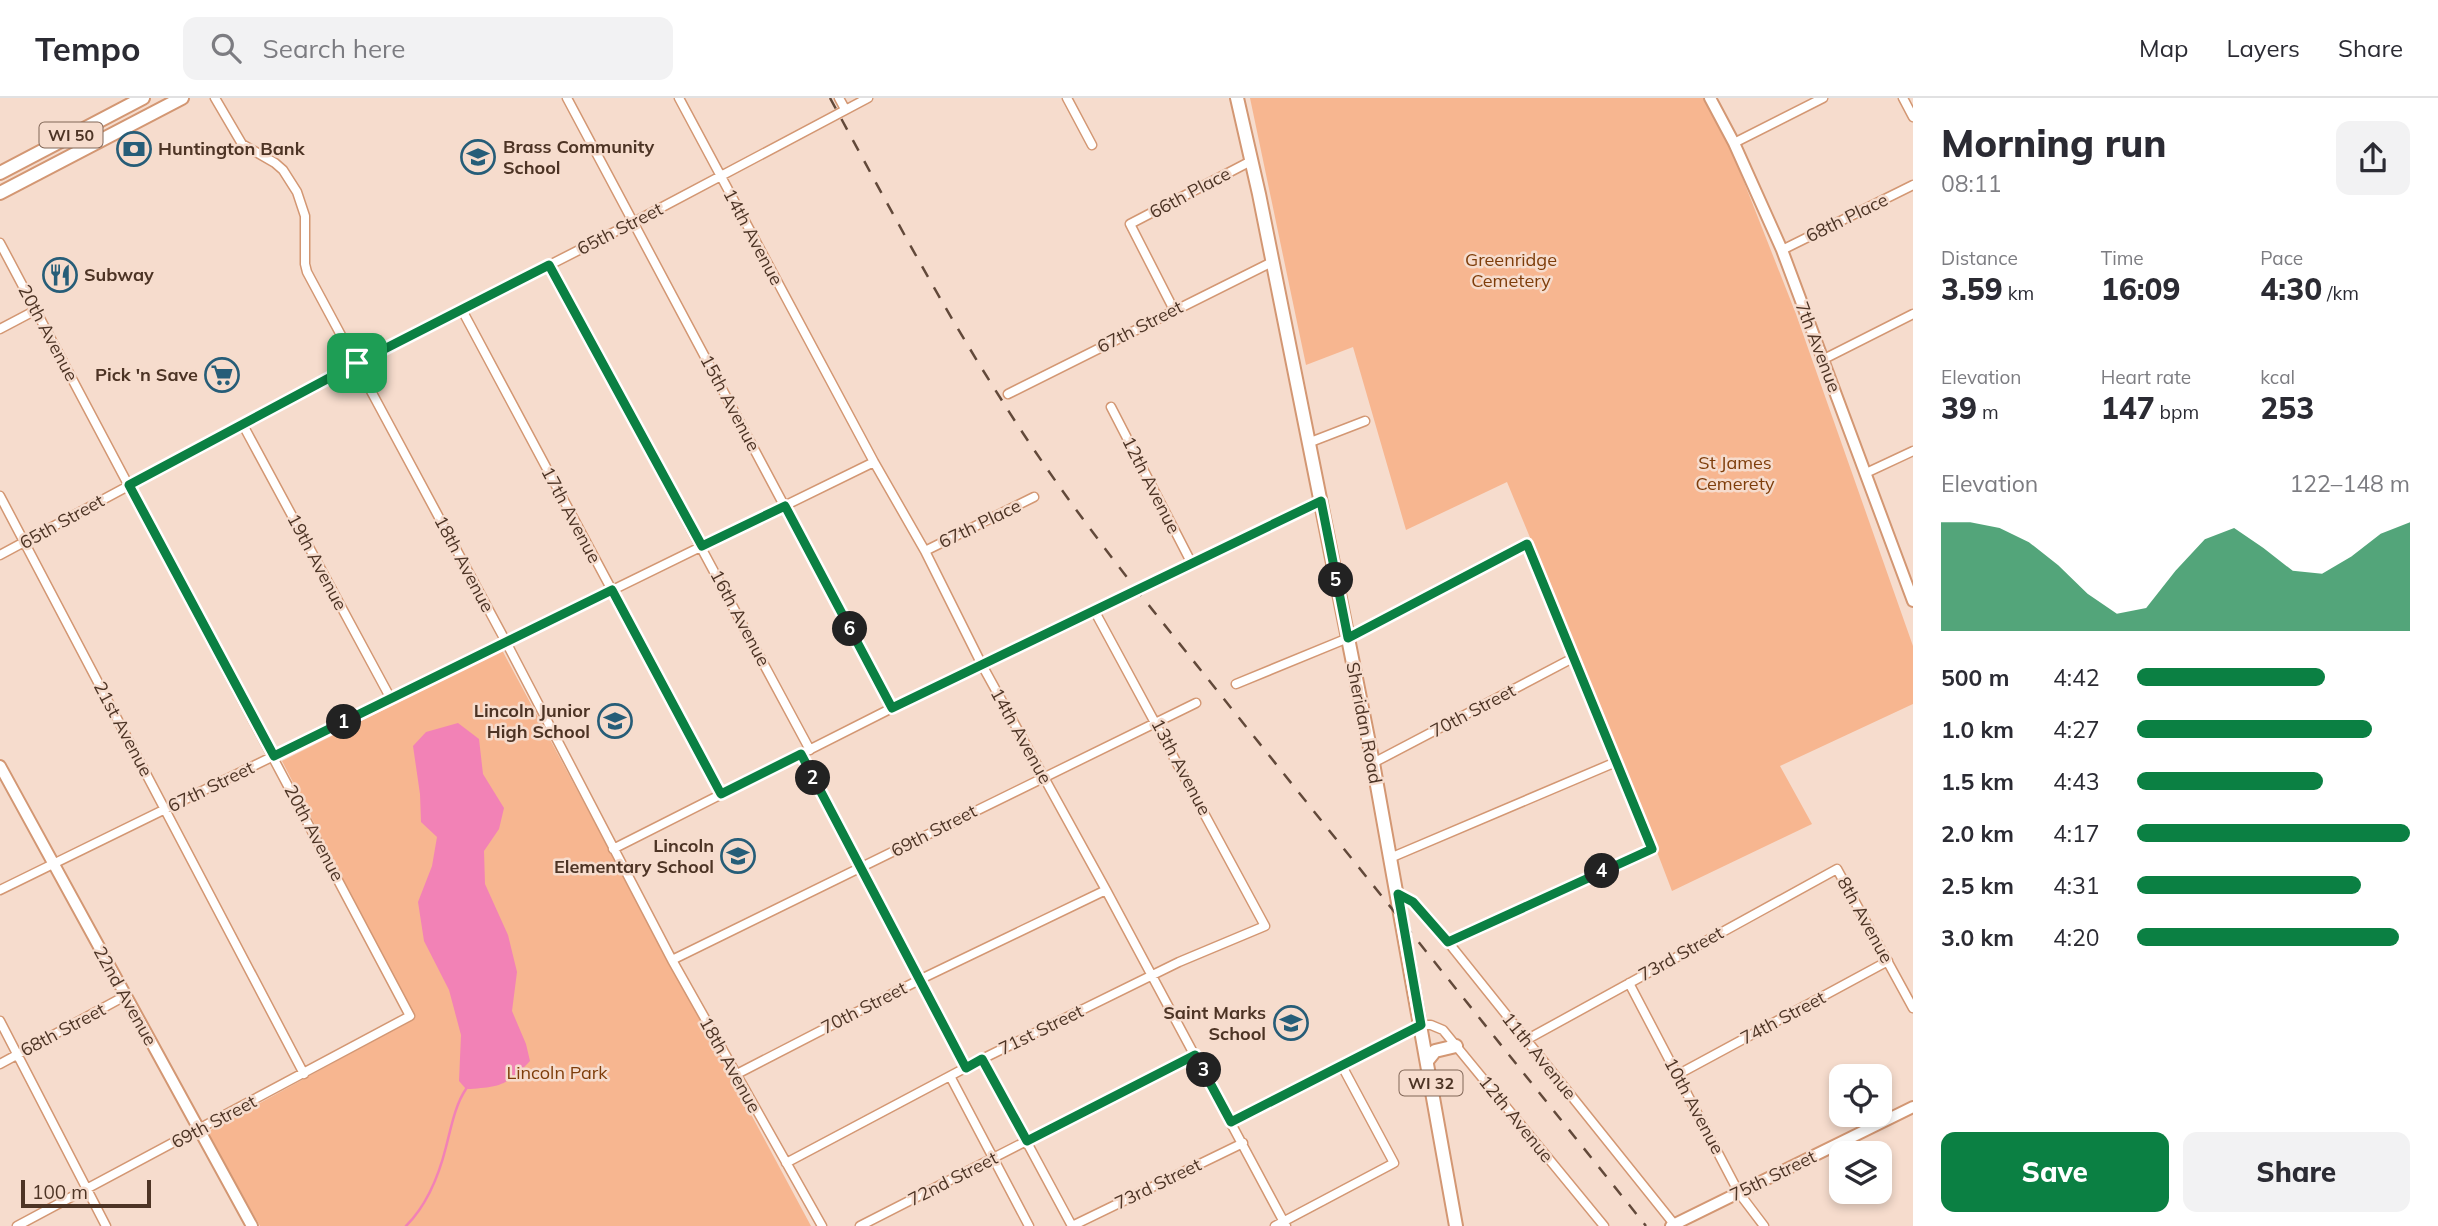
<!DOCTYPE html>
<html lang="en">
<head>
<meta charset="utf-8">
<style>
  :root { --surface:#fff; --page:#f2f2f3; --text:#2b2b33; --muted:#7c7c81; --line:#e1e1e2; --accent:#0b8043 }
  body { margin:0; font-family:Mulish,sans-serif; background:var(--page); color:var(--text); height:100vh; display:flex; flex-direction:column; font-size:26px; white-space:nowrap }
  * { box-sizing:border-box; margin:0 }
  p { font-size:23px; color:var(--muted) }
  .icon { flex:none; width:38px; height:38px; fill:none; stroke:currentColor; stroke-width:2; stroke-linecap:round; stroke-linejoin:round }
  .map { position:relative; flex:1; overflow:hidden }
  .panel { display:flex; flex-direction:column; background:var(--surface); width:525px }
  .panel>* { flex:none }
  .controls { position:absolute; left:1829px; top:966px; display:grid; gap:14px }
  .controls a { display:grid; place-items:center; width:63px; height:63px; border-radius:14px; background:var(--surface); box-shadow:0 4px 10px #0003; font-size:35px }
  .scale { position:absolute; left:21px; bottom:18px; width:130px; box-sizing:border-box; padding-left:7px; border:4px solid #4d3425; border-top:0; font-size:19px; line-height:24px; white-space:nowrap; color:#4d3425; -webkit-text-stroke:5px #f6dccd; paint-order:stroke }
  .pin { position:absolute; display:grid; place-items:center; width:60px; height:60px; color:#fff; margin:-30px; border-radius:14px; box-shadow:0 4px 10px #0006 }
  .km { position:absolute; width:35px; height:35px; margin:-18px; border-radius:50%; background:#222; color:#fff; font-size:19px; line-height:35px; text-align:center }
  .round { display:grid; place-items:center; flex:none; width:74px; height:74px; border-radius:14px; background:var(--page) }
  .summary { display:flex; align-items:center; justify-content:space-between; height:119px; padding:0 28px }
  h1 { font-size:38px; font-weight:800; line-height:52px }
  .stats { display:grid; grid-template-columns:repeat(3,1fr); gap:10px; height:119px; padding:7px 28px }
  .stats div { display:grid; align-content:center }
  .stats b { font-size:30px; font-weight:800 }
  .stats small { font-size:19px; font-weight:400 }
  .stats p { font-size:19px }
  .chart { height:196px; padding:14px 28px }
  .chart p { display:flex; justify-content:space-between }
  .chart svg { width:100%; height:126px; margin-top:7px; fill:var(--accent); opacity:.7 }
  .action { display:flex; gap:14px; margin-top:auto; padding:14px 28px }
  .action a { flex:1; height:80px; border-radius:14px; background:var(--accent); color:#fff; font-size:28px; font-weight:800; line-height:80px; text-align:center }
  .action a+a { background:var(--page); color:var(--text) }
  ul { padding:0 28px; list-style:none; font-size:23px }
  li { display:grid; grid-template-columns:112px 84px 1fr; align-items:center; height:52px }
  li i { height:18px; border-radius:9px; background:var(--accent) }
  header { display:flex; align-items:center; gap:42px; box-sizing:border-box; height:98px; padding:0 35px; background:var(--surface); border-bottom:2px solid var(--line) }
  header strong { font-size:33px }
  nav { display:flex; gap:38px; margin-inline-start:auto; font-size:24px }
  .search { width:490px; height:63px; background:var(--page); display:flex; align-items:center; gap:18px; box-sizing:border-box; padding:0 24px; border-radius:14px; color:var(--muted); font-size:26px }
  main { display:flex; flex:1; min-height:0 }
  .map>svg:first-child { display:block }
  .green { fill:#f7b690 }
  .water { fill:#f282b6 }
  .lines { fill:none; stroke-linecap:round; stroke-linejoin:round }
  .stream { stroke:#f282b6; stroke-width:2.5 }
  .street-casing { stroke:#d39773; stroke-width:11 }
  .secondary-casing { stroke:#d39773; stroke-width:14 }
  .primary-casing { stroke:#d39773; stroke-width:16 }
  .street { stroke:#fff; stroke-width:8 }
  .secondary { stroke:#fff; stroke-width:10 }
  .primary { stroke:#fff; stroke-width:12 }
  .rail { stroke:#62493a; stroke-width:2.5; stroke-dasharray:12 12; stroke-linecap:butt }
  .route-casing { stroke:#fff; stroke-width:14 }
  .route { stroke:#0b8043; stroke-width:9 }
  .labels { text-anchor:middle; stroke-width:5; stroke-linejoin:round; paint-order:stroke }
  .shield { fill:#f6dccd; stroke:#806657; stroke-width:2 }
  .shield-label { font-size:16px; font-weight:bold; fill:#4d3425 }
  .poi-label { font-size:18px; font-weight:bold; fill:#4d3425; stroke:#f6dccd; text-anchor:end }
  .street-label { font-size:18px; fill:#4d3425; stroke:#f6dccd }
  .park-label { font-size:18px; fill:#7e3d0a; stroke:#f6dccd }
</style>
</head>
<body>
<header>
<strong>Tempo</strong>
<div class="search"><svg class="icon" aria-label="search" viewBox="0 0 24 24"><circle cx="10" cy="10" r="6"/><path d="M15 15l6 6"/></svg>Search here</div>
<nav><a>Map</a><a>Layers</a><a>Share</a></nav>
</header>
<main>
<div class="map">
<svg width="1913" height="1128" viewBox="0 0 1913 1128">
  <rect width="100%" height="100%" fill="#f6dccd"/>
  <!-- green -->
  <path class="green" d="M1250 0H1703L1731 51 1796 216 1913 548V606L1780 668 1812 726 1672 793 1618 652 1507 384 1406 432 1353 249 1306 267Z
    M502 552 811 1128H260L207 1034 415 920 282 663Z"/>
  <!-- water -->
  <path class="water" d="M458 625 479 641 483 676 504 710 499 731 484 753 485 786 508 837 517 874 512 913 526 946 530 963C506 988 500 989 466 991L459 983 461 937 449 892 424 843 418 804 432 768 437 739 421 724 420 696 413 648 426 634Z"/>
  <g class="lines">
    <!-- stream -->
    <path class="stream" d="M406 1128C427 1107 439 1077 446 1049 451 1030 455 1007 466 991"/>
    <!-- street casing -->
    <g class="street-casing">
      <path id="street" d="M215 0 242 46 275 65 283 72 297 94 305 118V166L307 174 506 544 672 862 822 1128
        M567 0 892 610
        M679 0 874 364 925 453 982 567 1106 792 1286 1128
        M839 0 845 11
        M1067 0 1092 47
        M1903 0 1913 19
        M1734 45 1823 0
        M0 145 410 918 17 1128
        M1782 152 1913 87
        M549 167 810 652
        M462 212 721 696
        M1174 212 1130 126 1251 63
        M0 231 36 212
        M1822 262 1913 216
        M1008 296 1272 164
        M1111 309 1191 464
        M243 327 391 601
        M1308 345 1365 323
        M1866 375 1913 353
        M0 398 304 976
        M925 453 1034 399
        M0 457 357 265 634 124 868 0
        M1236 586 1348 540 1527 446 1652 751 1448 844
        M801 656 966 970
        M1373 665 1573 560
        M613 751 892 610 1320 403
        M1390 760 1616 664
        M0 792 874 364
        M1397 796 1413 804 1448 844 1674 1126
        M672 862 1196 605
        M1629 885 1739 1095 1764 1128
        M0 923 106 1128
        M1526 942 1837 771 1913 910
        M982 961 1072 1128
        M0 966 125 898
        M735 977 921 881 1106 792
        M1677 977 1888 863
        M950 978 1029 1128
        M1232 1024 1421 927H1431L1443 932 1604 1128
        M786 1065 982 961 1179 864 1265 828 1094 512
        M860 1128 1195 957
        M1072 1128 1243 1045
        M1275 1128 1394 1065 1342 968"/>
    </g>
    <!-- secondary casing -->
    <g class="secondary-casing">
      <path id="secondary" d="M1710 0 1734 45 1782 152 1913 503
        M0 668 252 1128
        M1671 1128 1913 1009"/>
    </g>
    <!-- primary casing -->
    <g class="primary-casing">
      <path id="primary" d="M1237 0 1259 96 1373 665 1456 1128
        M0 75 143 0
        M0 95 182 0
        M1427 963 1435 953 1456 948"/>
    </g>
    <!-- street -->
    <use href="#street" class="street"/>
    <!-- secondary -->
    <use href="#secondary" class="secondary"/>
    <!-- primary -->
    <use href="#primary" class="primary"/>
    <!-- rail -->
    <path class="rail" d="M830 0C885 101 939 204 1001 301 1044 370 1093 436 1143 500L1646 1128"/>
  </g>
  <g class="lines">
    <!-- route casing -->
    <g class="route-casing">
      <path id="route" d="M549 167 702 448 785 408 892 610 1321 403 1348 540 1527 446 1652 751 1448 844 1413 804 1398 796 1421 927 1231 1024 1195 957 1027 1043 982 961 966 970 801 656 721 696 612 492 274 658 129 387 357 265Z"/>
    </g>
    <!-- route -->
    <use href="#route" class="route"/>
  </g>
  <!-- icons -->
  <defs>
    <g id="bank-ring" transform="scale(1.75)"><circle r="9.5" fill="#f6dccd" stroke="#265d78" stroke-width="1.5"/><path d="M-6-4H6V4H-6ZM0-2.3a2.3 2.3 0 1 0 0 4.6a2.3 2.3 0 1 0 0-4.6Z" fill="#265d78"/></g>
    <g id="school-ring" transform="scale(1.75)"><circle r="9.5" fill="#f6dccd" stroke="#265d78" stroke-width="1.5"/><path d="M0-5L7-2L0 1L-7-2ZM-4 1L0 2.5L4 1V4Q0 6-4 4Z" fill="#265d78"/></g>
    <g id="restaurant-ring" transform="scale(1.75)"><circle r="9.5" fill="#f6dccd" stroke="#265d78" stroke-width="1.5"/><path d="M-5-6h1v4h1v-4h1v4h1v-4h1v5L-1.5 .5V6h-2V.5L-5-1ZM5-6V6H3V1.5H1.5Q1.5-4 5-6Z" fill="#265d78"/></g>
    <g id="supermarket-ring" transform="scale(1.75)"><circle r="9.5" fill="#f6dccd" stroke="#265d78" stroke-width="1.5"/><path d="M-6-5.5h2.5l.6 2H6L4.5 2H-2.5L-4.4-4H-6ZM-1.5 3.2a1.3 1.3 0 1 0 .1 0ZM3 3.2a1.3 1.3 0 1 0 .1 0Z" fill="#265d78"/></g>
  </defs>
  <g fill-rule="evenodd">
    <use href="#bank-ring" x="134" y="51"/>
    <use href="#school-ring" x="478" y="59"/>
    <use href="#restaurant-ring" x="60" y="177"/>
    <use href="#supermarket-ring" x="222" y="277"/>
    <use href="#school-ring" x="615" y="623"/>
    <use href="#school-ring" x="738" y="758"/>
    <use href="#school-ring" x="1291" y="925"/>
  </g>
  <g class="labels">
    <!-- shield labels -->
    <g class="shield">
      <rect x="39.5" y="24.5" width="63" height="25" rx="5"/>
      <rect x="1399.5" y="972.5" width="63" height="25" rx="5"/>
    </g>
    <g class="shield-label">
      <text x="71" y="43">WI 50</text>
      <text x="1431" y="991">WI 32</text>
    </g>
    <!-- poi labels -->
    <g class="poi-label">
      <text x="503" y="55" text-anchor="start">Brass Community<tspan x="503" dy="21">School</tspan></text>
      <text x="158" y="57" text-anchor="start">Huntington Bank</text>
      <text x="84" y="183" text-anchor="start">Subway</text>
      <text x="198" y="283">Pick 'n Save</text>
      <text x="590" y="619">Lincoln Junior<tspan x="590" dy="21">High School</tspan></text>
      <text x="714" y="754">Lincoln<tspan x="714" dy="21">Elementary School</tspan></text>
      <text x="1266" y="921">Saint Marks<tspan x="1266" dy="21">School</tspan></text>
    </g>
    <!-- street labels -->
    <g class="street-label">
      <text transform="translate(1190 95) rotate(-28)" y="6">66th Place</text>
      <text transform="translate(1847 120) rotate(-26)" y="6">68th Place</text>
      <text transform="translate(620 131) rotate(-27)" y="6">65th Street</text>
      <text transform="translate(753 139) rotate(62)" y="6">14th Avenue</text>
      <text transform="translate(1140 229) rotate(-27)" y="6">67th Street</text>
      <text transform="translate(48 235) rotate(62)" y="6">20th Avenue</text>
      <text transform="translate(1818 249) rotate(69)" y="6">7th Avenue</text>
      <text transform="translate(730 305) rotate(62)" y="6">15th Avenue</text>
      <text transform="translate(1151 387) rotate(63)" y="6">12th Avenue</text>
      <text transform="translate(571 417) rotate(62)" y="6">17th Avenue</text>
      <text transform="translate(62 424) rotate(-29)" y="6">65th Street</text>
      <text transform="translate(980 426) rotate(-26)" y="6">67th Place</text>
      <text transform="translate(317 464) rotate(62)" y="6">19th Avenue</text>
      <text transform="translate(464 466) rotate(62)" y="6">18th Avenue</text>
      <text transform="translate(740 520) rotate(62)" y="6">16th Avenue</text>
      <text transform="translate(1473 613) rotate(-28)" y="6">70th Street</text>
      <text transform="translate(1364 625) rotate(79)" y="6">Sheridan Road</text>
      <text transform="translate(123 631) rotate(62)" y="6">21st Avenue</text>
      <text transform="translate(1021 638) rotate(61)" y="6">14th Avenue</text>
      <text transform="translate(1181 669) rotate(62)" y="6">13th Avenue</text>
      <text transform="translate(211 689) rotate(-26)" y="6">67th Street</text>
      <text transform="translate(934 733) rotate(-27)" y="6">69th Street</text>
      <text transform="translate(314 735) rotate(62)" y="6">20th Avenue</text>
      <text transform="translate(1865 822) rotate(61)" y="6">8th Avenue</text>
      <text transform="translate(1681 856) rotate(-29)" y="6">73rd Street</text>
      <text transform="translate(125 898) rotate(61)" y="6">22nd Avenue</text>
      <text transform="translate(864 910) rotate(-27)" y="6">70th Street</text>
      <text transform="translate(1783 920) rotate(-28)" y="6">74th Street</text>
      <text transform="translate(63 932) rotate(-28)" y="6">68th Street</text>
      <text transform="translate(1041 932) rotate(-26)" y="6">71st Street</text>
      <text transform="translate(1539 958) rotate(51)" y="6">11th Avenue</text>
      <text transform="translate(730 967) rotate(61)" y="6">18th Avenue</text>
      <text transform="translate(1694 1008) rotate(62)" y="6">10th Avenue</text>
      <text transform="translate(1516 1021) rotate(51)" y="6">12th Avenue</text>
      <text transform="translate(214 1024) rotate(-28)" y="6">69th Street</text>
      <text transform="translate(1773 1078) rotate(-26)" y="6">75th Street</text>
      <text transform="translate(953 1081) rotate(-27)" y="6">72nd Street</text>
      <text transform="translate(1158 1086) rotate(-26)" y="6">73rd Street</text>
    </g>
    <!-- park labels -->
    <g class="park-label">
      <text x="1511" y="168">Greenridge<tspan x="1511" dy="21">Cemetery</tspan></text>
      <text x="1735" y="371">St James<tspan x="1735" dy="21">Cemerety</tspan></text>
      <text x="557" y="981">Lincoln Park</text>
    </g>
  </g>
</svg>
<div class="controls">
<a><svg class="icon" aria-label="locate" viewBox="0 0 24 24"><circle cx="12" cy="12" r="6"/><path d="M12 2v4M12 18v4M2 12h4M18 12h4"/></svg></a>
<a><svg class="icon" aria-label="layers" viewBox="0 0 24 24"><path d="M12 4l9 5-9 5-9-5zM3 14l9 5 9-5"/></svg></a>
</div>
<div class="scale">100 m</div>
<div class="pin" style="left:357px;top:265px;background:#1e9e55"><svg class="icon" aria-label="arrive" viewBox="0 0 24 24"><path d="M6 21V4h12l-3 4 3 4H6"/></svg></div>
<b class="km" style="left:344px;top:624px">1</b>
<b class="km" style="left:813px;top:680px">2</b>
<b class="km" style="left:1204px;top:972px">3</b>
<b class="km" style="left:1602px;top:773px">4</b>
<b class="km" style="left:1336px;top:482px">5</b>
<b class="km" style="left:850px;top:531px">6</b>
</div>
<section class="panel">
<div class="summary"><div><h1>Morning run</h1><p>08:11</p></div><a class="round"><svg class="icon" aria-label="share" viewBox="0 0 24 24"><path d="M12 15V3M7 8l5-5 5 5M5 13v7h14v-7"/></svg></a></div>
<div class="stats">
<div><p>Distance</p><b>3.59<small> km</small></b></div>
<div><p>Time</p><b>16:09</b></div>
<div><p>Pace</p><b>4:30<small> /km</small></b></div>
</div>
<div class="stats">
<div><p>Elevation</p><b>39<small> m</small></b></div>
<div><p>Heart rate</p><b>147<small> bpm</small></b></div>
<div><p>kcal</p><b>253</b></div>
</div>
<div class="chart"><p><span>Elevation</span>122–148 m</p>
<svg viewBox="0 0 160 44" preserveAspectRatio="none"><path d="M0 44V6L10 6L20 8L30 13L40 21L50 31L60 38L70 36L80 23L90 12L100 8L110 15L120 23L130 24L140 18L150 10L160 6V44z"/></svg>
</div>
<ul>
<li><b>500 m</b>4:42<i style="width:69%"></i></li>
<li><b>1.0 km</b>4:27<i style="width:86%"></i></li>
<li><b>1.5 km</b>4:43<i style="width:68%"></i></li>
<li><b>2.0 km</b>4:17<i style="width:100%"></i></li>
<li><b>2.5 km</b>4:31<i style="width:82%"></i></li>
<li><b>3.0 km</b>4:20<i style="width:96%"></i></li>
</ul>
<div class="action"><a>Save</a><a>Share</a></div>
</section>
</main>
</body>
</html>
